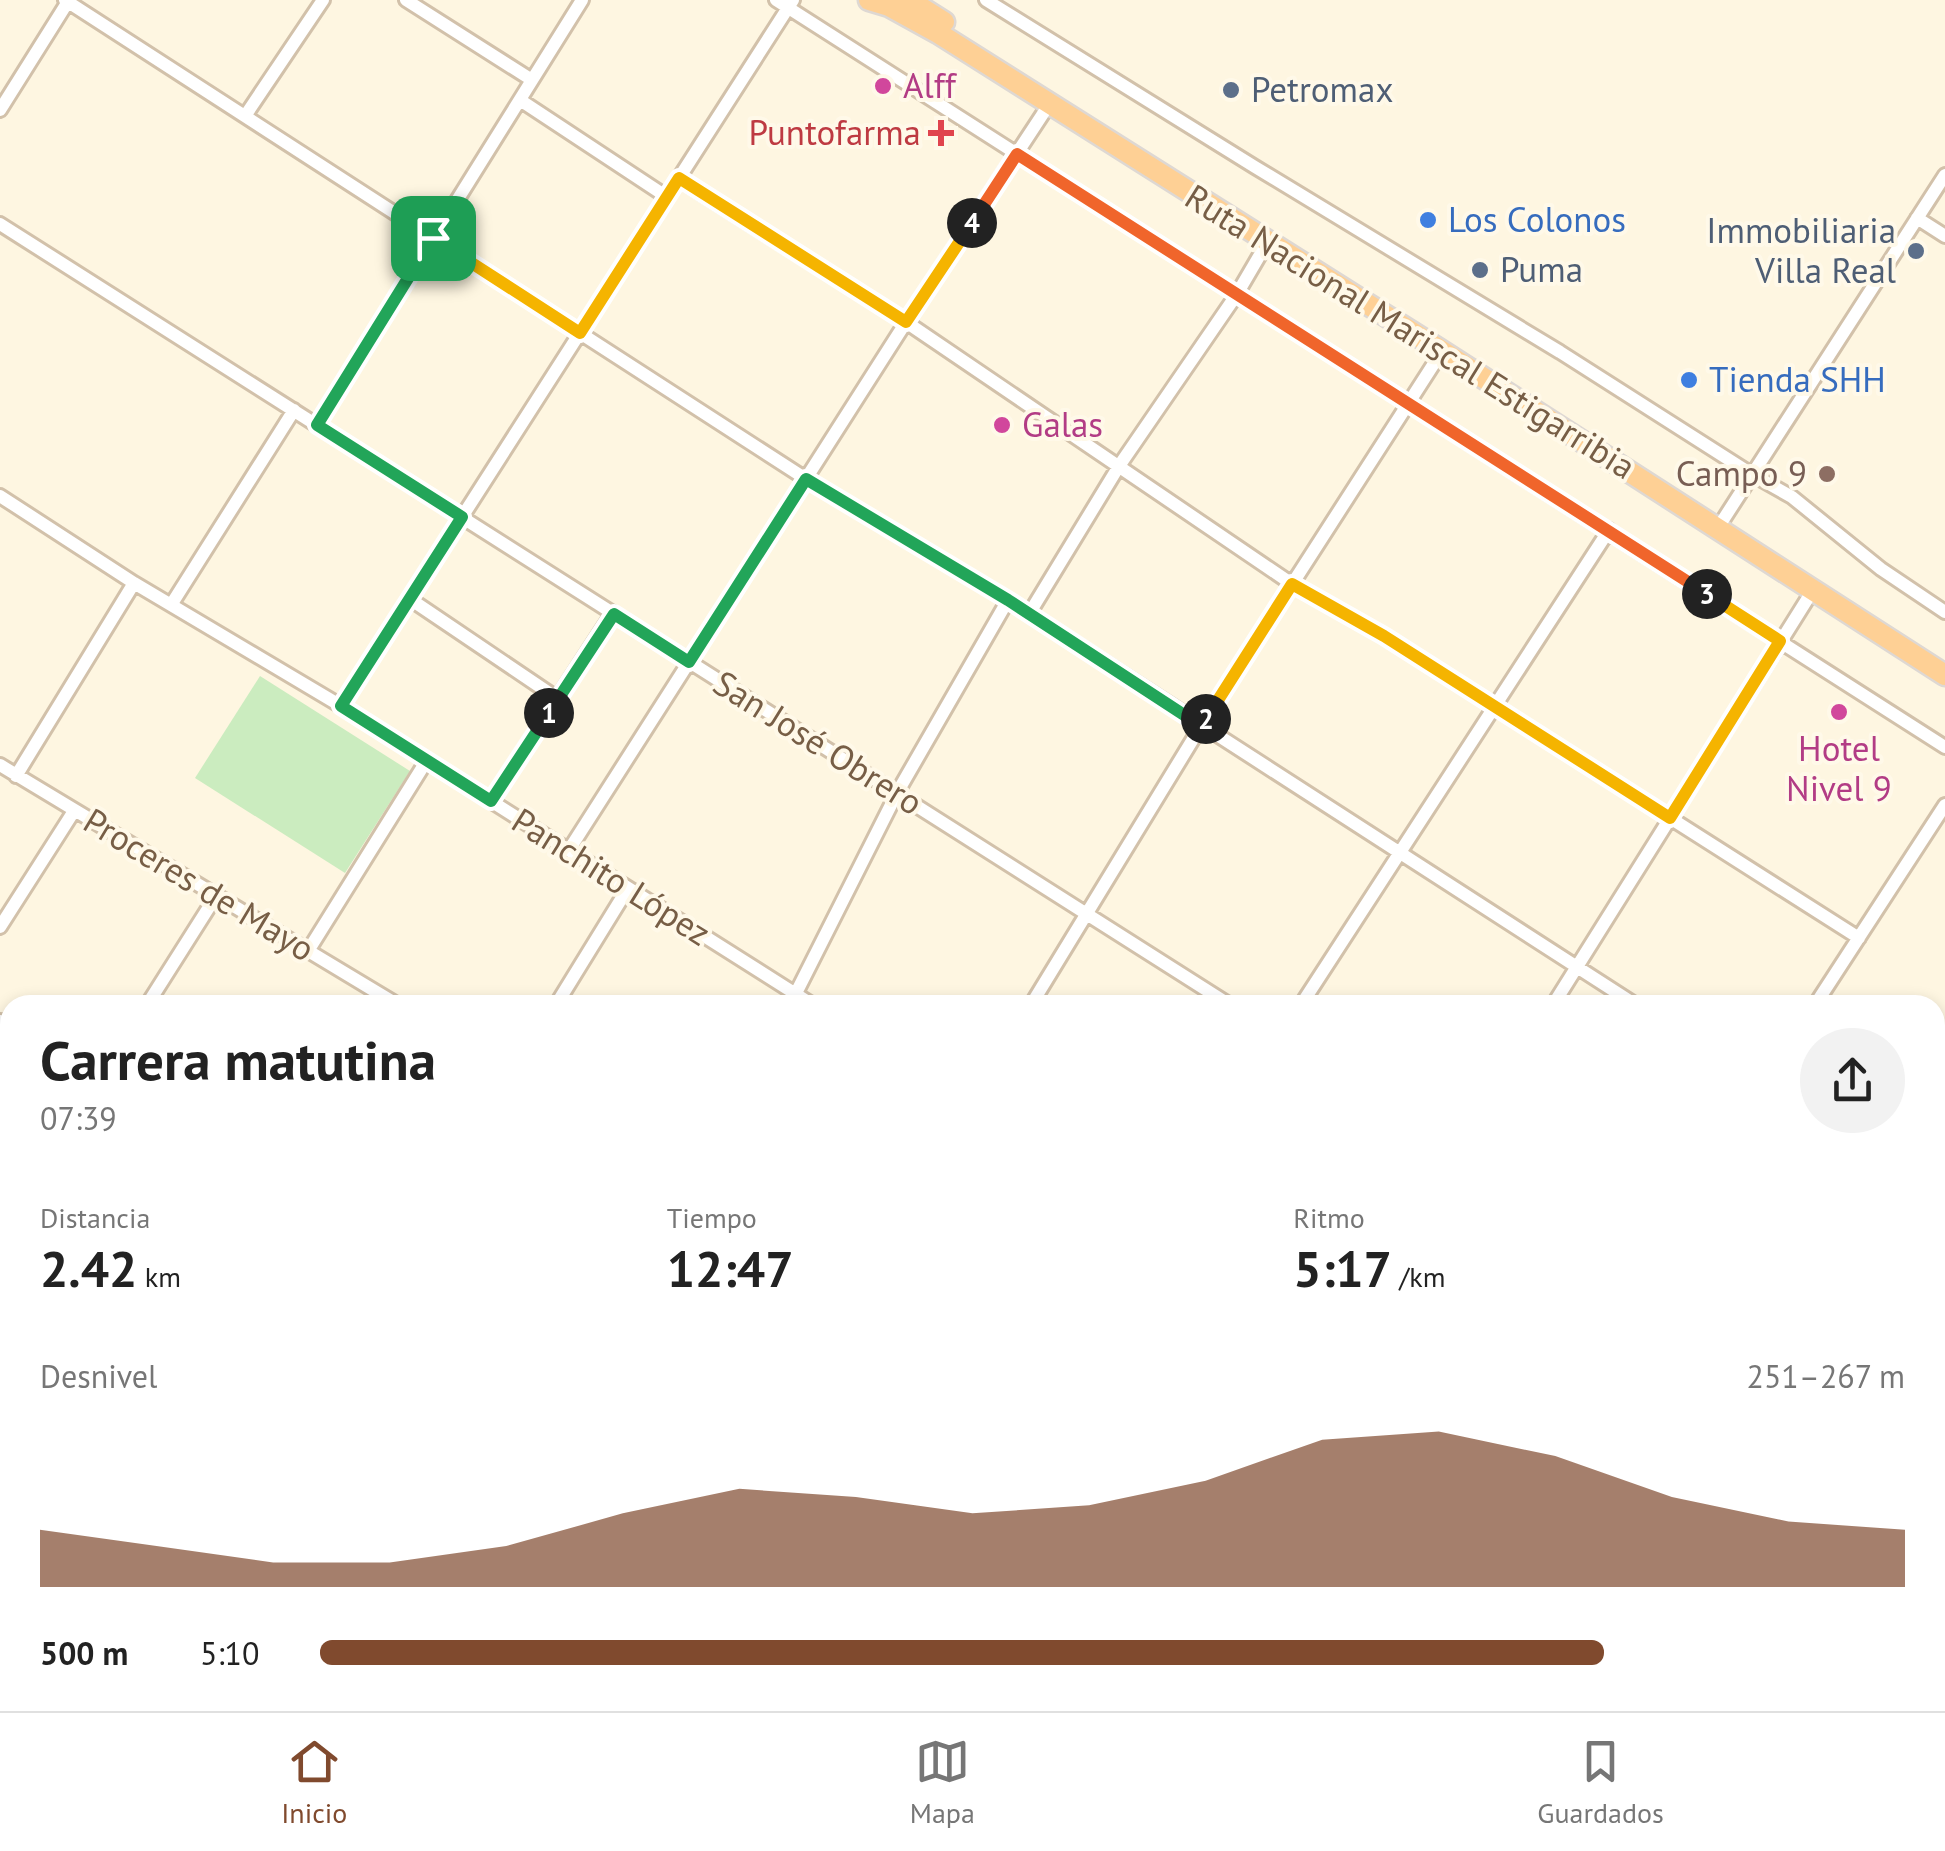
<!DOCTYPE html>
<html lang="es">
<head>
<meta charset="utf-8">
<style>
  :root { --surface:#fff; --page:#f2f2f2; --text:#222; --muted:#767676; --line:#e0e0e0; --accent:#804a2e }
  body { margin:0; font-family:"PT Sans",sans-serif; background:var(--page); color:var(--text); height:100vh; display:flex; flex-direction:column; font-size:38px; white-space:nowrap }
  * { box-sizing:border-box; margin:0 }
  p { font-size:32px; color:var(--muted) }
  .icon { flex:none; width:55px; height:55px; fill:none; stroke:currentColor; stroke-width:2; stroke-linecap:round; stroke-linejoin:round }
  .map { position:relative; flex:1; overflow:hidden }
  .panel { position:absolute; left:0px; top:995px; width:1945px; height:718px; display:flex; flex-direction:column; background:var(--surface); border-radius:30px 30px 0 0; box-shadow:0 5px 15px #0003 }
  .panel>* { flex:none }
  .pin { position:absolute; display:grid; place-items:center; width:85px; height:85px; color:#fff; margin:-42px; border-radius:20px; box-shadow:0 5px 15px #0006 }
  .km { position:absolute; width:50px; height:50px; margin:-25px; border-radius:50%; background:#222; color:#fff; font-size:28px; line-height:50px; text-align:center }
  .round { display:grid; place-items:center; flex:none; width:105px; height:105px; border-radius:52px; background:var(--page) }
  .headline { display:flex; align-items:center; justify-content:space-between; height:170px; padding:0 40px }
  h1 { font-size:55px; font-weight:800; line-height:75px }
  .figures { display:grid; grid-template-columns:repeat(3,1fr); gap:15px; height:170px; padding:10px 40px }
  .figures div { display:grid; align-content:center }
  .figures b { font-size:50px; font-weight:800 }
  .figures small { font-size:28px; font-weight:400 }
  .figures p { font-size:28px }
  .chart { height:280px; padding:20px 40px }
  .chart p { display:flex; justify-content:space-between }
  .chart svg { width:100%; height:180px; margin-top:10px; fill:var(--accent); opacity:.7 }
  ul { padding:0 40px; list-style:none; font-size:32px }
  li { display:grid; grid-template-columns:160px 120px 1fr; align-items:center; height:75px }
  li i { height:25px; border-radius:12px; background:var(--accent) }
  .dock { display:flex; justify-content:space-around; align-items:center; height:140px; border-top:2px solid var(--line); background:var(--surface); font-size:28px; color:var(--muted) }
  .dock a { display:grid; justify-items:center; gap:5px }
  .dock .current { color:var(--accent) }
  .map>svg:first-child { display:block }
  .green { fill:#cbecbf }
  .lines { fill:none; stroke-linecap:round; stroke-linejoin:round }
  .minor-casing { stroke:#d2c1aa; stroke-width:18 }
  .secondary-casing { stroke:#d3bfa4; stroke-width:22 }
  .trunk-casing { stroke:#ded8d3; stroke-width:25 }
  .minor { stroke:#fff; stroke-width:12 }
  .secondary { stroke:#fff; stroke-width:18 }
  .trunk { stroke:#fed095; stroke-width:20 }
  .split-1-casing { stroke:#fff; stroke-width:20 }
  .split-2-casing { stroke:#fff; stroke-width:20 }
  .split-3-casing { stroke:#fff; stroke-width:20 }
  .split-4-casing { stroke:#fff; stroke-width:20 }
  .split-5-casing { stroke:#fff; stroke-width:20 }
  .split-1 { stroke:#22a559; stroke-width:12 }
  .split-2 { stroke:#22a559; stroke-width:12 }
  .split-3 { stroke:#f5b400; stroke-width:12 }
  .split-4 { stroke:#f0652b; stroke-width:12 }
  .split-5 { stroke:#f5b400; stroke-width:12 }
  .hotel-dot { fill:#d1479c; stroke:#fff9e9; stroke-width:4 }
  .service-dot { fill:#5c6f8a; stroke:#fff9e9; stroke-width:4 }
  .health-dot { fill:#e0444e; stroke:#fff9e9; stroke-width:4 }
  .shop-dot { fill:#3f7fe0; stroke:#fff9e9; stroke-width:4 }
  .education-dot { fill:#8d6e63; stroke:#fff9e9; stroke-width:4 }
  .labels { text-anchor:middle; stroke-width:8; stroke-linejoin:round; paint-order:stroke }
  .hotel-label { font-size:35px; fill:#b23c85; stroke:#fff9e9; text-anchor:start }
  .service-label { font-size:35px; fill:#4e5e75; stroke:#fff9e9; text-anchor:start }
  .health-label { font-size:35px; fill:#be3a42; stroke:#fff9e9; text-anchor:end }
  .shop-label { font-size:35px; fill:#366cbe; stroke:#fff9e9; text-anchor:start }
  .street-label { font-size:35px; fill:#775e46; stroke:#fff9e9 }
  .education-label { font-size:35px; fill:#785e54; stroke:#fff9e9; text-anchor:end }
</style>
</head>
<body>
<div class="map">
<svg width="1945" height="1711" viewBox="0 0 1945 1711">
  <rect width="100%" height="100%" fill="#fef6e1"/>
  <!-- green -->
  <path class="green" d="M260 676 410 771 345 873 195 778Z"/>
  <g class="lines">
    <!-- minor casing -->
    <g class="minor-casing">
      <path id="minor" d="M65 0 806 479 1008 600 1636 1005
        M406 0 532 80
        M776 0 1945 747
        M986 0 1255 167 1560 352 1753 475 1792 497 1881 569 1945 612
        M520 100 667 197
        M0 110 69 0
        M245 116 323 0
        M679 179 906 322 1292 584 1384 636 1859 938
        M1917 218 1945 236
        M0 224 1230 1005
        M317 425 582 0
        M0 496 134 583 341 706 813 1005
        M1723 520 1945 175
        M410 599 558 699
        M171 605 294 410
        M1029 614 1119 466 1237 294 1268 241
        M341 706 793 0
        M0 765 398 1005
        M16 776 134 583
        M491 801 613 613
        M569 850 906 322 1050 103
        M0 927 74 811
        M308 951 427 760
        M147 1005 216 896
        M556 1005 628 888
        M790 1005 897 793 1008 600
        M1031 1005 1201 726 1442 351
        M1301 1005 1609 530
        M1553 1005 1813 590
        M1815 1005 1945 805
        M0 1021 10 1027
        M1935 1222 1945 1210
        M0 1235 10 1219
        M0 1289 10 1295
        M1935 1453 1945 1459
        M0 1562 10 1569
        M223 1702 237 1711
        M432 1702 445 1711
        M645 1702 659 1711
        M1074 1702 1088 1711
        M1498 1702 1511 1711
        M1882 1702 1895 1711
        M115 1711 121 1702
        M348 1711 355 1702
        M599 1711 605 1702
        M846 1711 851 1702
        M1120 1711 1125 1702
        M1364 1711 1369 1702"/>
    </g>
    <!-- secondary casing -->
    <g class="secondary-casing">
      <path id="secondary" d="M1935 1584 1945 1569
        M1854 1711 1860 1702"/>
    </g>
    <!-- trunk casing -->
    <g class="trunk-casing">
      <path id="trunk" d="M869 0 889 6 938 33 1437 348 1945 675
        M909 0 944 22"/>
    </g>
    <!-- minor -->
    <use href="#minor" class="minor"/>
    <!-- secondary -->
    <use href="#secondary" class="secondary"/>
    <!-- trunk -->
    <use href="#trunk" class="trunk"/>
  </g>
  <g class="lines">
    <!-- split-1 casing -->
    <g class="split-1-casing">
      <path id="split-1" d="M433 238 317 425 462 517 341 706 491 801 549 713"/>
    </g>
    <!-- split-2 casing -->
    <g class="split-2-casing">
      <path id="split-2" d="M549 713 614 614 689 662 806 479 1008 600 1201 726 1206 719"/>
    </g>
    <!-- split-3 casing -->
    <g class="split-3-casing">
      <path id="split-3" d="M1206 719 1292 584 1384 636 1670 818 1780 641 1707 594"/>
    </g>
    <!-- split-4 casing -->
    <g class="split-4-casing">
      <path id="split-4" d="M972 223 1017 154 1707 594"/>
    </g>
    <!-- split-5 casing -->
    <g class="split-5-casing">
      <path id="split-5" d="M433 238 580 333 679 178 906 322 972 223"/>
    </g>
    <!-- split-1 -->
    <use href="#split-1" class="split-1"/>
    <!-- split-2 -->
    <use href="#split-2" class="split-2"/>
    <!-- split-3 -->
    <use href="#split-3" class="split-3"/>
    <!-- split-4 -->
    <use href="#split-4" class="split-4"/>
    <!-- split-5 -->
    <use href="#split-5" class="split-5"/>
  </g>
  <!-- markers -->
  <g class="hotel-dot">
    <circle cx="883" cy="86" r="10"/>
    <circle cx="1002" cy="425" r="10"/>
    <circle cx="1839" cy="712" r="10"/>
  </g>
  <g class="service-dot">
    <circle cx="1231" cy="90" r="10"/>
    <circle cx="1916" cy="251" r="10"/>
    <circle cx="1480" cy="270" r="10"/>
  </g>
  <path class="health-dot" d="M936 118h10v10h10v10h-10v10h-10v-10h-10v-10h10z"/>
  <g class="shop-dot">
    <circle cx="1428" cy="220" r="10"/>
    <circle cx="1689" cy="380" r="10"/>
  </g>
  <circle class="education-dot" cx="1827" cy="474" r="10"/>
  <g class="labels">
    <!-- hotel labels -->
    <g class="hotel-label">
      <text x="903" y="98">Alff</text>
      <text x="1022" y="437">Galas</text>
      <text x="1839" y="761" text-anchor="middle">Hotel<tspan x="1839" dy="40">Nivel 9</tspan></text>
    </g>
    <!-- service labels -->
    <g class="service-label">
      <text x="1251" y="102">Petromax</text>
      <text x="1896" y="243" text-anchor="end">Immobiliaria<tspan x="1896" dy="40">Villa Real</tspan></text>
      <text x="1500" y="282">Puma</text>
    </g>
    <!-- health labels -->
    <g class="health-label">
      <text x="921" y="145">Puntofarma</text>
    </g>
    <!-- shop labels -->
    <g class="shop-label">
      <text x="1448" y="232">Los Colonos</text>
      <text x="1709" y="392">Tienda SHH</text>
    </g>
    <!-- street labels -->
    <g class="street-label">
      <text transform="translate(1410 332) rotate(32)" y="12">Ruta Nacional Mariscal Estigarribia</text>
      <text transform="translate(818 743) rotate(32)" y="12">San José Obrero</text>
      <text transform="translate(611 877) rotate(32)" y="12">Panchito López</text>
      <text transform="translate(199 885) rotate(31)" y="12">Proceres de Mayo</text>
    </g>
    <!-- education labels -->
    <g class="education-label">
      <text x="1807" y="486">Campo 9</text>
    </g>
  </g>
</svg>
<div class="pin" style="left:433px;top:238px;background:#1e9e55"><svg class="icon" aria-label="arrive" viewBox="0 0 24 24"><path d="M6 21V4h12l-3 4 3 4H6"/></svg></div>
<b class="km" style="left:549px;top:713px">1</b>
<b class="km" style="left:1206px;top:719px">2</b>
<b class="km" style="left:1707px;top:594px">3</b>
<b class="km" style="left:972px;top:223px">4</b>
<section class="panel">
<div class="headline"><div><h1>Carrera matutina</h1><p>07:39</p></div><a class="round"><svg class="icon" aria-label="share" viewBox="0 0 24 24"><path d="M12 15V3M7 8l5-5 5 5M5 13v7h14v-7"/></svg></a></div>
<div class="figures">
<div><p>Distancia</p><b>2.42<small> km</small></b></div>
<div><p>Tiempo</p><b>12:47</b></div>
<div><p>Ritmo</p><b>5:17<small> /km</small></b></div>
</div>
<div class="chart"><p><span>Desnivel</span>251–267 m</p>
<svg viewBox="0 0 160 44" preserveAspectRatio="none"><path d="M0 44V30L10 34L20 38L30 38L40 34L50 26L60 20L70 22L80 26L90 24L100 18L110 8L120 6L130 12L140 22L150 28L160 30V44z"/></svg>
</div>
<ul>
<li><b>500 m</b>5:10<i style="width:81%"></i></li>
</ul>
</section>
</div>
<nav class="dock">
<a class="current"><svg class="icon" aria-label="home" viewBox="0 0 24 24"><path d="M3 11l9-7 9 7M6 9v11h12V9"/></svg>Inicio</a>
<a><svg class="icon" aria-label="map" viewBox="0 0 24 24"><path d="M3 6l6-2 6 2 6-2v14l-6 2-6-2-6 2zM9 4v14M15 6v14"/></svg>Mapa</a>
<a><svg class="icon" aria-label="saved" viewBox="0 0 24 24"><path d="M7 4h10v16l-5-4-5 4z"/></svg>Guardados</a>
</nav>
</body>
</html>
